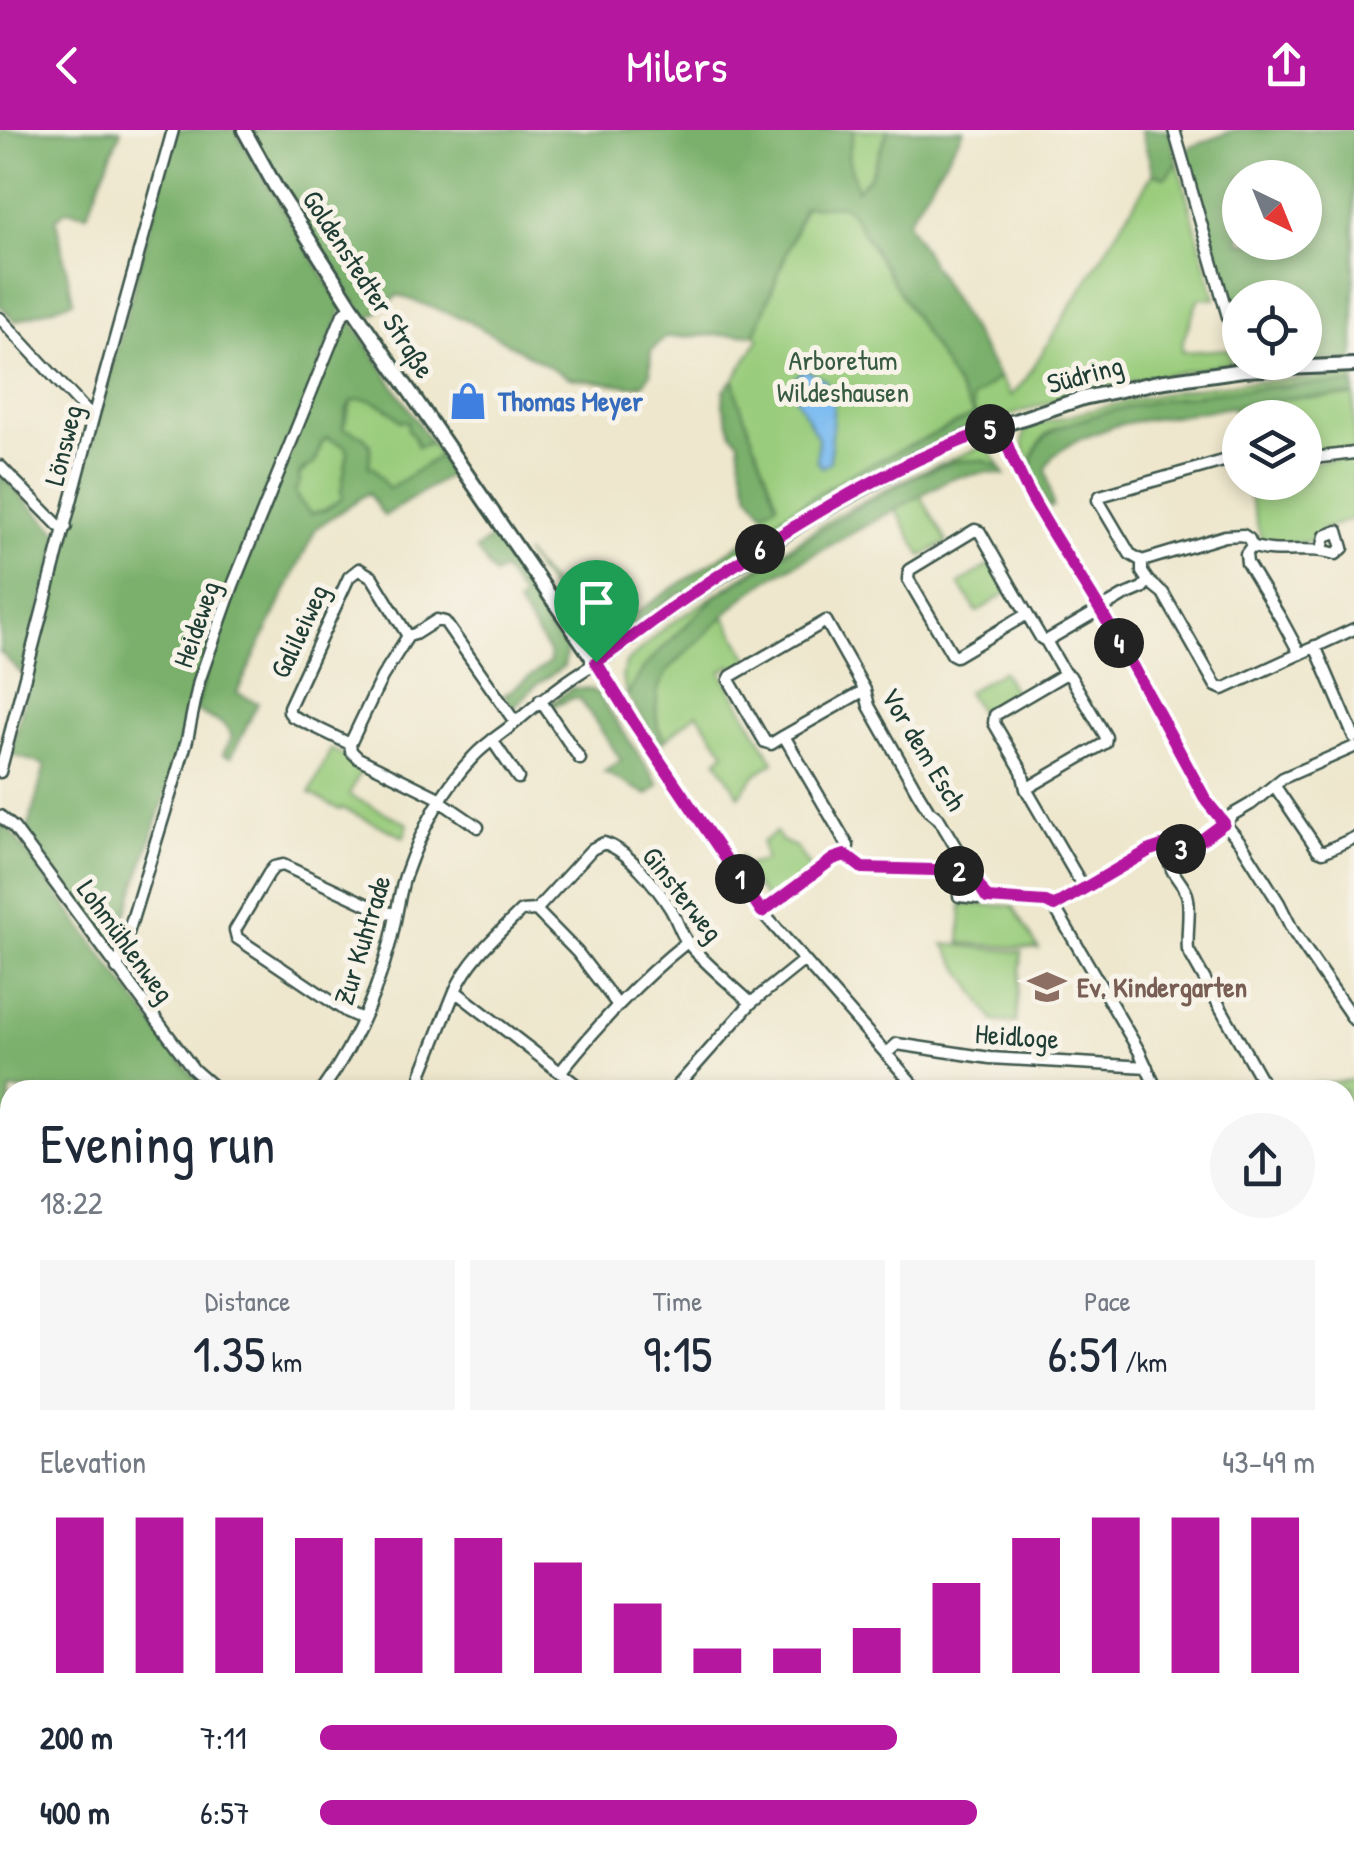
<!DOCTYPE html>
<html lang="en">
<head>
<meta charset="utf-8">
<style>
  :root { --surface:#fff; --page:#f6f6f7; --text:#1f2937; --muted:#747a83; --accent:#b5179e }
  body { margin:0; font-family:"Patrick Hand",sans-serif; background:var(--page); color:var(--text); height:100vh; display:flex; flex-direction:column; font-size:38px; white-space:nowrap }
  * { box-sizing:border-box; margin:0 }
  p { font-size:32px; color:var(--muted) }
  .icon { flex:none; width:55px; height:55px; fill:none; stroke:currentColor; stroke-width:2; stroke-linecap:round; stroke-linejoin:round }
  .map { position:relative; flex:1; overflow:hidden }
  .panel { position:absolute; left:0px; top:950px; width:1355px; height:792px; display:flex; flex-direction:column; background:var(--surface); border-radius:30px 30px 0 0; box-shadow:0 5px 15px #0003 }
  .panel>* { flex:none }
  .needle { width:65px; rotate:137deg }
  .buttons { position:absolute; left:1222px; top:30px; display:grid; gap:20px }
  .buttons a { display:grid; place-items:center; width:100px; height:100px; border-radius:50%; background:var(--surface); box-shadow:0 5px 15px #0003; font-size:50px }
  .pin { position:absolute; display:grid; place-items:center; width:85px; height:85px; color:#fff; margin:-102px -42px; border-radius:50% 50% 50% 0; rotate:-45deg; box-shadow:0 0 10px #0007 }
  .pin .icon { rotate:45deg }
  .km { position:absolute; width:50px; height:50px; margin:-25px; border-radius:50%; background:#222; color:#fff; font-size:28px; line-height:50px; text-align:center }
  .round { display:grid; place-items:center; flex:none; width:105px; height:105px; border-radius:52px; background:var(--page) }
  .summary { display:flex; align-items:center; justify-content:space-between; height:170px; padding:0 40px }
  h1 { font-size:55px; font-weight:600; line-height:75px }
  .stats { display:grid; grid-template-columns:repeat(3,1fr); gap:15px; height:170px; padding:10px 40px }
  .stats div { display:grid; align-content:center; border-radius:0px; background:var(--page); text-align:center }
  .stats b { font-size:50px; font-weight:600 }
  .stats small { font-size:28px; font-weight:400 }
  .stats p { font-size:28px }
  .chart { height:280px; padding:20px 40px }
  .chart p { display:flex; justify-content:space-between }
  .chart svg { width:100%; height:180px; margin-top:10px; stroke:var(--accent); stroke-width:6 }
  ul { padding:0 40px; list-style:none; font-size:32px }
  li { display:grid; grid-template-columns:160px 120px 1fr; align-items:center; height:75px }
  li i { height:25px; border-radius:12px; background:var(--accent) }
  header { display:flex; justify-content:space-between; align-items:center; height:130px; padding:0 40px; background:var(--accent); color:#fff; font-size:45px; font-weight:600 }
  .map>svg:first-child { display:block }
  .green { fill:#99cc7c; stroke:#5c8458; stroke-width:2.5 }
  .forest { fill:#7ab06c; stroke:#4c7650; stroke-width:2.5; fill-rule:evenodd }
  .water { fill:#7cbbf0; stroke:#4e7c92; stroke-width:2.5 }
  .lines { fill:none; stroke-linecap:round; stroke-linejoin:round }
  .minor-casing { stroke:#3e564b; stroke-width:15 }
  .major-casing { stroke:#3e564b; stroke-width:18 }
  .minor { stroke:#fff; stroke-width:10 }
  .major { stroke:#fff; stroke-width:12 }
  .route-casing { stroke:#fff; stroke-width:20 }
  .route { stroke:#b5179e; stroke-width:12 }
  .labels { text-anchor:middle; stroke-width:10; stroke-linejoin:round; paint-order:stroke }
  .street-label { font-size:28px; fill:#1f3d34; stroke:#f7f3e8 }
  .park-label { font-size:28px; fill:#375a42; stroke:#f7f3e8 }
  .shop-label { font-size:28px; font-weight:bold; fill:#366cbe; stroke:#f7f3e8; text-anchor:start }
  .education-label { font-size:28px; font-weight:bold; fill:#785e54; stroke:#f7f3e8; text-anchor:start }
</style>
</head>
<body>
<header><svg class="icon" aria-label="back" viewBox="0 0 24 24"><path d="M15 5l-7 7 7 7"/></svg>Milers<svg class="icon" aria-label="share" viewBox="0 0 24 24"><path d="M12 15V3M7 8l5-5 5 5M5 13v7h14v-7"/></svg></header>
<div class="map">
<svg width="1354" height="1741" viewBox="0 0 1354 1741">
  <rect width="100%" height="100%" fill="#f7f3e8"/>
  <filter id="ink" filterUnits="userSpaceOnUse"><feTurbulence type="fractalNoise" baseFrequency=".01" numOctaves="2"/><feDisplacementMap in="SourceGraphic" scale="20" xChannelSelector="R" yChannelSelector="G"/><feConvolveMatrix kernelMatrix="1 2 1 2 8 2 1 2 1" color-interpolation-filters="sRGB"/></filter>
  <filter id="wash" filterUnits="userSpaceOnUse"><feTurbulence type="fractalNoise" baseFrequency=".0048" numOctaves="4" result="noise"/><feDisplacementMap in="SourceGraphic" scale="40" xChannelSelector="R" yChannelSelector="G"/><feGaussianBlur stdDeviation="2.25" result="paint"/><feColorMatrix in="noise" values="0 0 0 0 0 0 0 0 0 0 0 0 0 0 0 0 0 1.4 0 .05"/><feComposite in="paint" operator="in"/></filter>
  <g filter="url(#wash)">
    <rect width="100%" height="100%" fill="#eee7cd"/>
    <!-- green -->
    <path class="green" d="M854 0H888L870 46 856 61 847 27Z
      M1178 33 1215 169 1199 168 1183 210 1182 222 1229 219 1231 233 1128 252 1056 270 991 292 987 283 782 386 769 395 763 382 777 372 738 269 734 249 759 209 755 204 805 76 842 75 850 81 974 282 972 268 999 247 1011 266 1026 249 1153 43 1166 47Z
      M1354 247V254C1269 255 1173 262 1092 287 1078 291 1060 294 1048 303 1038 312 1033 325 1032 337L1023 316 1024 303 1031 297C1083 282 1137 267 1191 259 1245 251 1299 249 1354 247Z
      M1354 266V320L1305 325V288H1240V297L1232 275 1290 268Z
      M361 268C376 271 390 278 400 291H409L417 317 431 313 439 326 389 359 374 338 369 337 371 314 343 298 352 271Z
      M327 308 345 316 348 321 341 362 343 368 325 380 311 384 298 369 295 360 300 352 299 345 317 329 322 312Z
      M986 315 1001 338 983 330 956 331 917 345 851 381 716 466 646 535 627 565 622 547 626 533 666 497 837 385 920 342Z
      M1354 328V388L1324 399 1314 411 1265 416 1262 412 1246 353 1305 352V333Z
      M920 365 947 412 922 426 895 379Z
      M524 423C541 443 559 463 581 479 595 489 607 495 619 508 606 516 598 515 586 507Z
      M992 433 1009 461 977 482 959 454Z
      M724 485 750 531 735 540 731 535 721 542 774 632 756 644 739 666 717 630 725 622 697 583 665 610 658 598 656 581 658 559 667 541Z
      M1002 541 1018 568 983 588 967 562Z
      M331 619 363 636 349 665 408 694 404 707 342 678 340 680 310 663Z
      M776 702 782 711 796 717 811 740 773 768 764 767 737 730 741 727 745 735 765 731 762 712Z
      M962 774 1013 776 1039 819 960 813Z
      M944 814 1022 822 1016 893 994 891Z
      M1354 950V1023L1352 1030 1345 1034V960L1272 959Z"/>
    <!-- forest -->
    <path class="forest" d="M0 0H121L87 84 66 80 56 89 73 171 15 191 0 175Z
      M175 0H235L343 178 231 455 185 607 112 827 27 702 45 635 10 624Z
      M248 0H854L848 27 857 60 870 46 888 0H964L907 92 999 247 972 269 975 285 987 283 991 292 969 299 880 342 685 464 679 463 619 508 615 499 619 494 782 386 848 345 974 285 850 81 842 75 804 77 755 204 665 207 651 221 650 244 643 254 631 256 570 248 464 189 398 165 367 191 279 56Z
      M1141 0H1169L1178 33 1166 47 1153 43Z
      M1234 0H1354V231L1305 232V168H1240V213L1187 30 1189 18ZM1240 48H1305V112H1240Z
      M347 190 354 194 431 313 417 317 415 308 408 300V291H400C389 277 370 265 352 271L347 278 343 298C371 308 371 308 369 337L374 338 389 359 439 326 451 344 384 386 368 363 316 398 237 563 258 573 231 627 223 624 232 606 223 594 196 581 214 516 342 191ZM327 308 345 316 348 321 341 362 343 368 325 380 311 384 298 369 295 361 300 352 299 345 305 338 314 334 322 312Z
      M734 249 738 269 777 373 763 382 749 363 741 332 739 310 732 303 723 275 724 260Z
      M1315 254H1354V266L1290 268 1120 294 1075 311 1053 326 1046 339 1053 376 1049 378C1041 363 1029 344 1033 327 1034 320 1044 307 1050 303 1062 294 1079 291 1093 286 1164 265 1241 259 1315 254Z
      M983 330 1001 338 1005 345 989 342 952 348 769 449 742 469 667 541 658 559 656 581 658 598 665 610 659 615 627 565 646 535 716 466 851 381 917 345 956 331Z
      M0 345 61 405 22 544 0 522Z
      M493 407 567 519 564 536 536 555 513 579 504 565 550 532 549 522 517 474 523 468 503 440 494 445 476 419Z
      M572 558 590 559 598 564 659 655 648 665 604 642 621 630 580 569 573 568 554 576 550 574Z
      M0 692 13 704 181 931 206 960H10V1229L0 1246Z"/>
    <!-- water -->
    <path class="water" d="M804 239 825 250 834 268 830 332 822 337 817 331 818 308 796 268 795 249Z"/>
  </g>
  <g filter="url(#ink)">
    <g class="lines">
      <!-- minor casing -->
      <g class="minor-casing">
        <path id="minor" d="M1174 0 1240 228
          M0 188 86 281 94 284
          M1001 295 1018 340 1039 379 1123 519 1207 672 1241 713 1279 773 1293 801 1354 890
          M1305 329 1354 323
          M1240 332 1234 328 1100 366 1098 370 1130 424 1142 431V442L1148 451 1163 463 1216 556 1223 559 1354 499
          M0 336 59 396 66 397
          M1252 416 1246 424 1247 433 1281 489 1300 524
          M1142 431 1225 406 1243 405 1249 409 1252 416C1277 426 1309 415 1336 424L1343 418 1338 401 1325 406 1322 420
          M1027 484 980 402 975 400 909 440 908 449 952 524 956 526 1027 484 1041 508 1046 511 1123 466 1142 458 1148 451
          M1315 516 1354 607
          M1065 544 995 585 994 593 1022 641 1026 659 1083 757
          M540 570 580 629
          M784 606 771 614 765 612 729 550 731 546 826 491 865 560
          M492 610 518 648
          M350 614 382 547 408 506
          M0 642 94 284 173 0
          M1274 655 1318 720 1323 722 1354 708
          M1026 659 1105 613 1106 607 1070 546 1065 544 1046 511
          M441 669 358 628 351 621 350 614 292 586 289 582V577L349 447 359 439 372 447 408 506 415 504 437 490 445 492 515 592
          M440 671 478 697
          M0 686 14 698 194 940 217 960
          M845 725 848 716 784 606 865 560 869 576 918 663 929 681 939 689 970 741
          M1169 725C1168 741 1180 749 1186 762 1192 774 1186 803 1188 820L1267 960
          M958 741 959 766 987 769
          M1054 776 1139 921 1157 960
          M536 780 592 719 604 713C629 721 656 756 670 778 677 789 680 803 688 813 706 835 731 854 751 873
          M762 782 833 729 845 725 862 738 970 741 987 769 1047 772 1054 776 1151 720 1162 716 1169 725 1218 699 1232 685 1251 674 1283 648 1354 617
          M117 839 187 610 199 551 233 455 343 184 352 177
          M455 861C469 829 497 805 521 781L536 780 577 822 617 874
          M362 889 347 882 237 808 235 800 269 743 274 737 283 735 381 781 395 784
          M886 924 897 914 990 928 1147 937
          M561 941C600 893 639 850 687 812
          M420 954 422 943 455 861 583 960
          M322 960C353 917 376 865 390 813 396 791 398 768 405 746 420 703 442 659 474 626 486 613 502 604 516 592 542 570 566 550 596 533L632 590 762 782 918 960
          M405 960 420 954 429 960
          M674 960 751 873 803 831
          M1345 1055 1354 1056
          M0 1357 10 1334
          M1345 1407 1354 1410
          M0 1475 10 1479
          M1345 1520 1354 1534
          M0 1615 10 1590
          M0 1654 10 1658
          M1345 1686 1354 1642
          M322 1732 343 1741
          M412 1732 413 1741
          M602 1732 604 1741
          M662 1732 664 1741
          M753 1732 754 1741
          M1165 1732 1168 1741
          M1256 1732 1257 1741
          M1344 1732 1345 1741
          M0 1737 6 1741
          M122 1741 126 1732
          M235 1741 238 1732
          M1131 1741 1138 1732"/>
      </g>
      <!-- major casing -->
      <g class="major-casing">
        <path id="major" d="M244 0 275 56 352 177 596 533 668 480 814 385 916 329 967 307 1083 268 1158 252 1243 240 1354 235"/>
      </g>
      <!-- minor -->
      <use href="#minor" class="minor"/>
      <!-- major -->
      <use href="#major" class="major"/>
    </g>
  </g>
  <g class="lines" filter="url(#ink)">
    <!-- route casing -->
    <g class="route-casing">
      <path id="route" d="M1001 296C1020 361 1064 419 1099 478 1137 541 1171 607 1207 672L1224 693 1204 708 1169 726 1162 716 1150 720 1054 776 1046 772 987 768 970 741 862 738 845 725 833 729 762 782 632 590 596 532C622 515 646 496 671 478 774 407 882 336 1001 296Z"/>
    </g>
    <!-- route -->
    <use href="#route" class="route"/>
  </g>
  <!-- icons -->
  <defs>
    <g id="shop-bare" transform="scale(3)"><path d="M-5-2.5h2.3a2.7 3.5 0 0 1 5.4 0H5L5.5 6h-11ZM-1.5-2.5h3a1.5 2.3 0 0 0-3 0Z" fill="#3f7fe0" stroke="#f7f3e8" stroke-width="2.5" paint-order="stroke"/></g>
    <g id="school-bare" transform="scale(3)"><path d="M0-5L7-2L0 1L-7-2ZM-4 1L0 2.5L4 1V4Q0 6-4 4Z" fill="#8d6e63" stroke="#f7f3e8" stroke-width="2.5" paint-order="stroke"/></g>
  </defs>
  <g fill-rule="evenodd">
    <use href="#shop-bare" x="468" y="271"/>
    <use href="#school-bare" x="1047" y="857"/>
  </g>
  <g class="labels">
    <!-- street labels -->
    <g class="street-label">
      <text transform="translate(369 154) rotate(57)" y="10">Goldenstedter Straße</text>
      <text transform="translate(1085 244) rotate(-15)" y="10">Südring</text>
      <text transform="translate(63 315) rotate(-76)" y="10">Lönsweg</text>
      <text transform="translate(196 494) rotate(-71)" y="10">Heideweg</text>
      <text transform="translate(299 501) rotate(-65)" y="10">Galileiweg</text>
      <text transform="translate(924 619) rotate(59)" y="10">Vor dem Esch</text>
      <text transform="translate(683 764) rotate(52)" y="10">Ginsterweg</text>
      <text transform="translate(362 810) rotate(-73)" y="10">Zur Kuhtrade</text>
      <text transform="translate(126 811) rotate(54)" y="10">Lohmühlenweg</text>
      <text transform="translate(1017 906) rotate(4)" y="10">Heidloge</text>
    </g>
    <!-- park labels -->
    <g class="park-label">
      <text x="843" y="240">Arboretum<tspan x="843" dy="32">Wildeshausen</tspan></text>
    </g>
    <!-- shop labels -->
    <g class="shop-label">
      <text x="498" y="281">Thomas Meyer</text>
    </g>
    <!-- education labels -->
    <g class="education-label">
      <text x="1077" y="867">Ev. Kindergarten</text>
    </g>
  </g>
</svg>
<div class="buttons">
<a><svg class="needle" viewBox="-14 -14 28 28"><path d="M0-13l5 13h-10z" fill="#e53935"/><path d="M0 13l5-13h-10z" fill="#747a83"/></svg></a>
<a><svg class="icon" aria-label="locate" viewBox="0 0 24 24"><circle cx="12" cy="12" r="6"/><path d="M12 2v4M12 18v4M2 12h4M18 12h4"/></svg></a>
<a><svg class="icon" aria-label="layers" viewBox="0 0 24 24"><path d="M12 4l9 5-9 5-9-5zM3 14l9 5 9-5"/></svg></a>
</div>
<div class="pin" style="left:596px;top:532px;background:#1e9e55"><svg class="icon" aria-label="arrive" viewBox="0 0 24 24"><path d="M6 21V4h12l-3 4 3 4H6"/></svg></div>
<b class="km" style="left:740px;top:749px">1</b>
<b class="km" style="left:959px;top:741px">2</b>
<b class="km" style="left:1181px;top:719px">3</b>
<b class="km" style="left:1119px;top:513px">4</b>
<b class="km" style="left:990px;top:299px">5</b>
<b class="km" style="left:760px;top:419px">6</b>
<section class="panel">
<div class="summary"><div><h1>Evening run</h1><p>18:22</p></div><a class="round"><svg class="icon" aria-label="share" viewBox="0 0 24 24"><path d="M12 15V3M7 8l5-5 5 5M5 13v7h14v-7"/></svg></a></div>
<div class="stats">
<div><p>Distance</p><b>1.35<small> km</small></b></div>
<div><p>Time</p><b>9:15</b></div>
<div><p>Pace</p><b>6:51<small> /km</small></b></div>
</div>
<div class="chart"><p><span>Elevation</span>43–49 m</p>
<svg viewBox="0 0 160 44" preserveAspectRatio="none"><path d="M5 44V6M15 44V6M25 44V6M35 44V11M45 44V11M55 44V11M65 44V17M75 44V27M85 44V38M95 44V38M105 44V33M115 44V22M125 44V11M135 44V6M145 44V6M155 44V6"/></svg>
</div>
<ul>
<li><b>200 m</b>7:11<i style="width:58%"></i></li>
<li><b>400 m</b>6:57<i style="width:66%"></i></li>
</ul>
</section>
</div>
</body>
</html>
